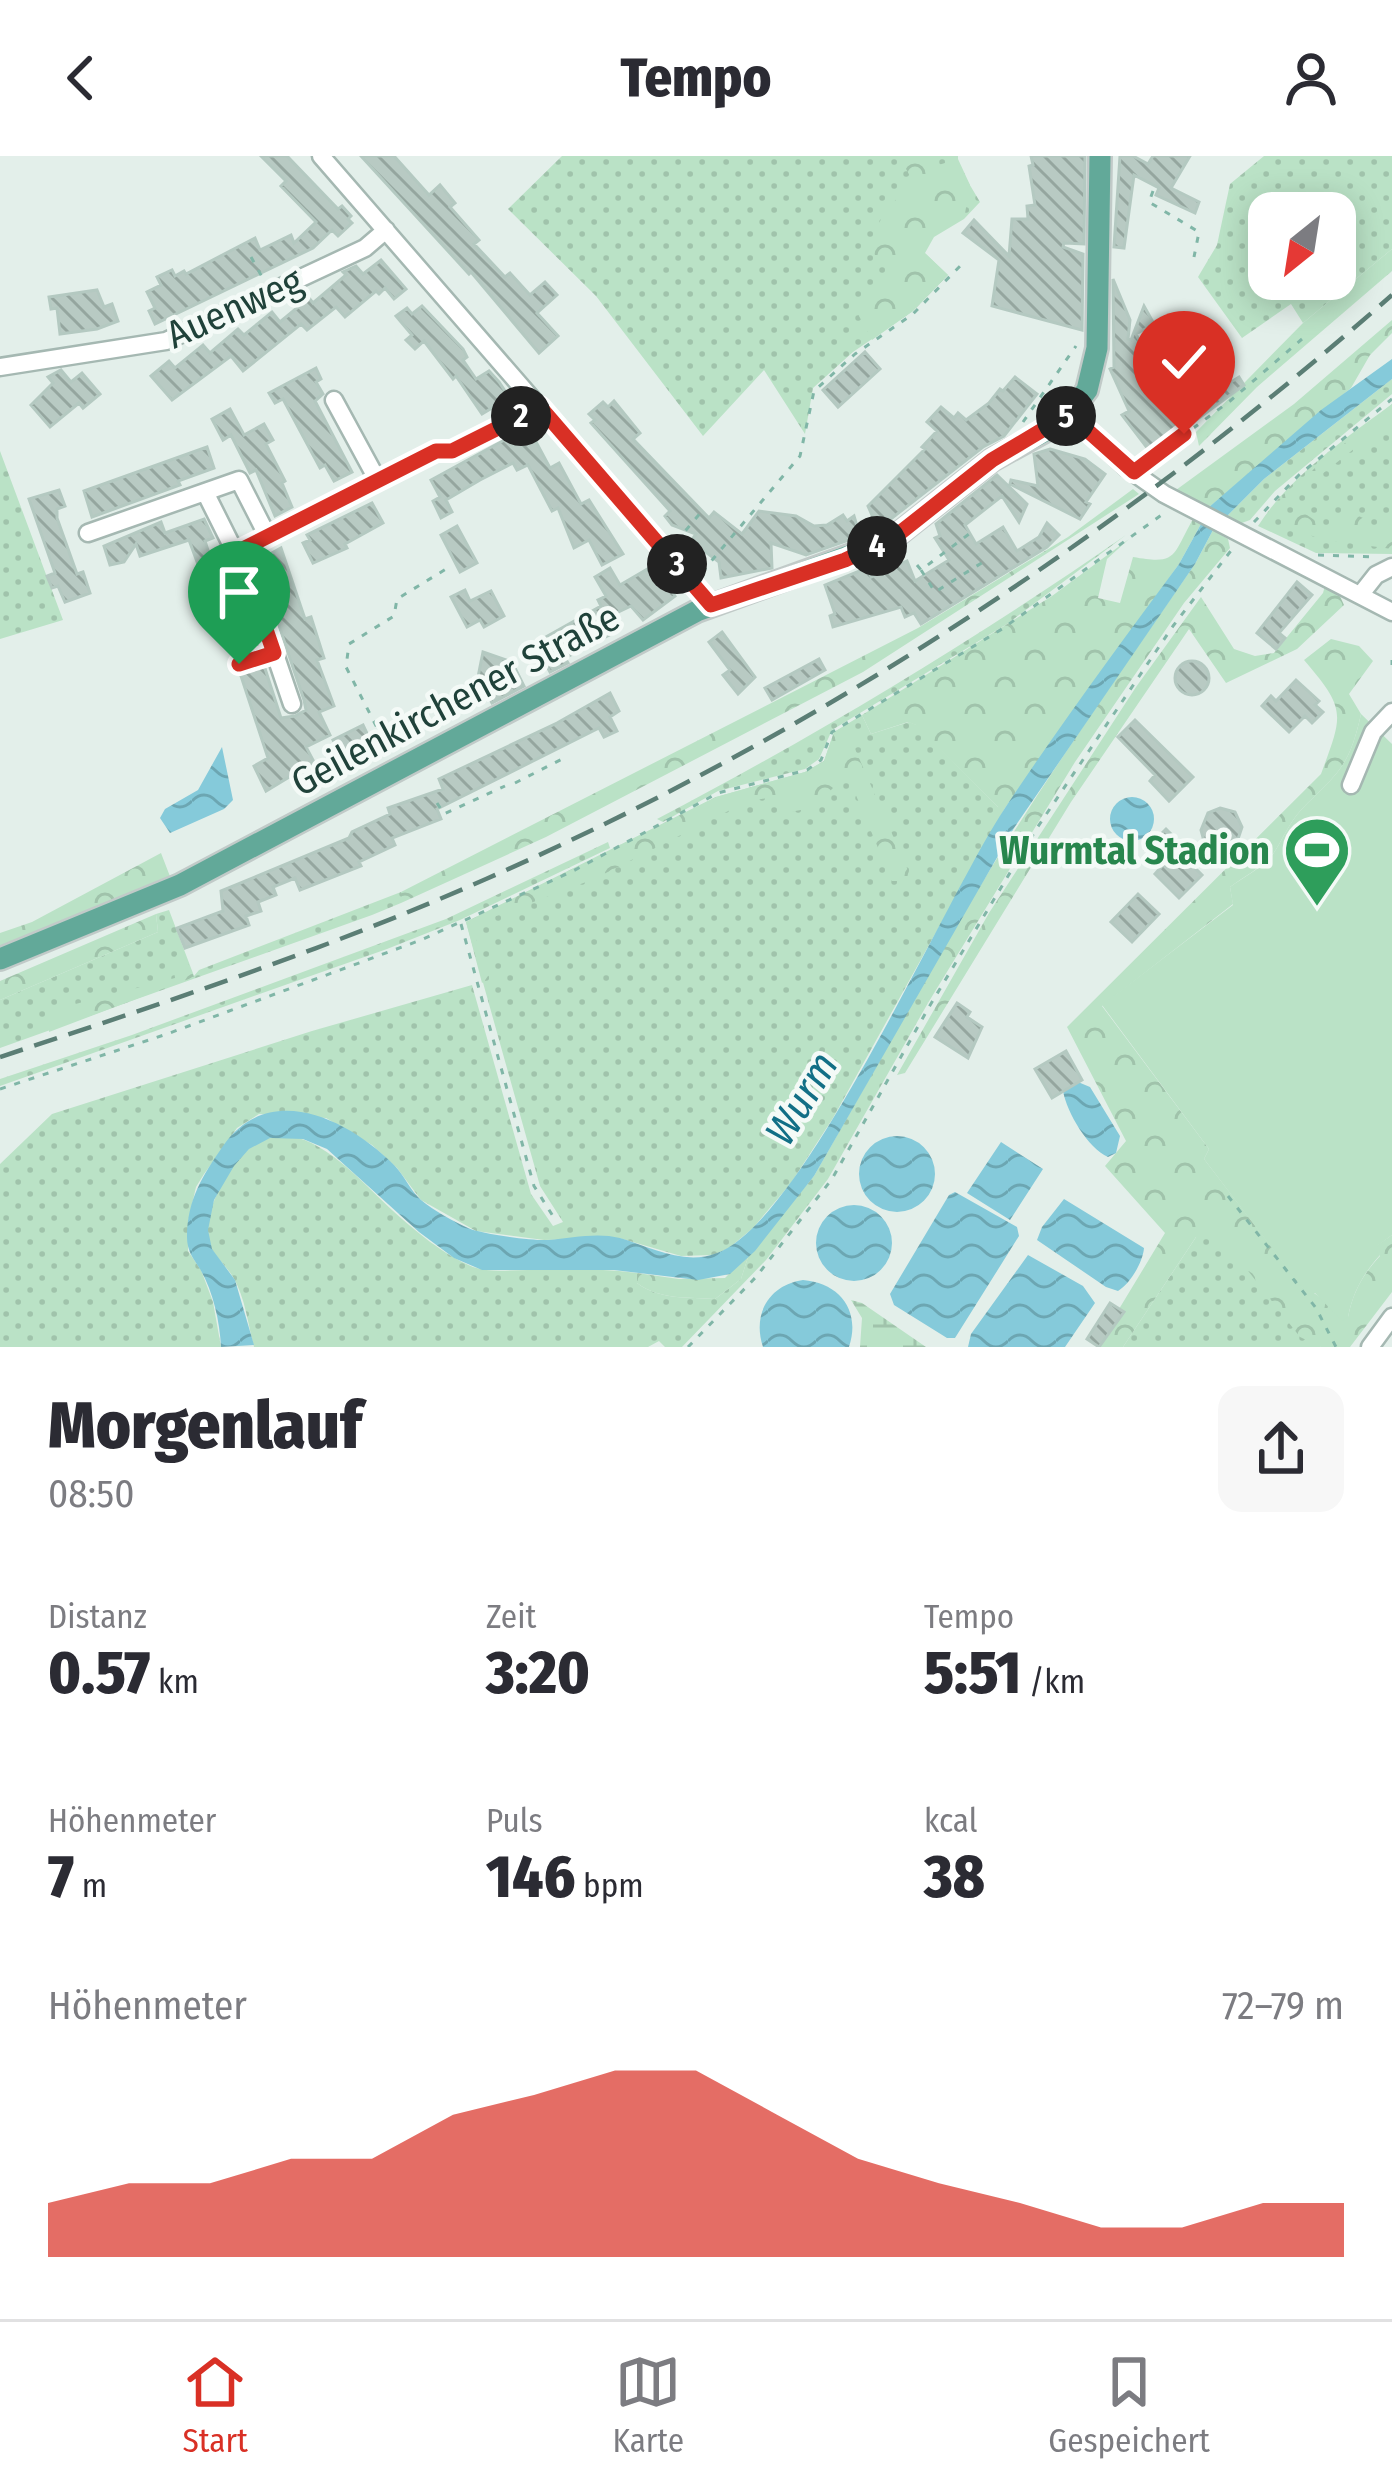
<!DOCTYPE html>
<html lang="de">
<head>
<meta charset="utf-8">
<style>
  :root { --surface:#fff; --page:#f7f7f7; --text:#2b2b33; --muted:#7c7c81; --line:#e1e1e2; --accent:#d93025 }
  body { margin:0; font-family:"Fira Sans Condensed",sans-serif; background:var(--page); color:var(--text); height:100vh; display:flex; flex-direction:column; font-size:45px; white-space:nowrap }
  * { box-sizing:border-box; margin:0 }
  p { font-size:39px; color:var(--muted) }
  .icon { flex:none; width:66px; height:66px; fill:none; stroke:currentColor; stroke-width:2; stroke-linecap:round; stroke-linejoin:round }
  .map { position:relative; height:1191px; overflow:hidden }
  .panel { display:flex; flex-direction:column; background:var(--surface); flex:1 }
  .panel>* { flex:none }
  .needle { width:78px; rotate:210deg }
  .controls { position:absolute; left:1248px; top:36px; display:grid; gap:24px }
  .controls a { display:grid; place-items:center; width:108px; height:108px; border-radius:24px; background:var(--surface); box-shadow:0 6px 30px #0003; font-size:60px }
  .pin { position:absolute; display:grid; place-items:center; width:102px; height:102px; color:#fff; margin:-123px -51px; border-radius:50% 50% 50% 0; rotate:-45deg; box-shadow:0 0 12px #0007 }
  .pin .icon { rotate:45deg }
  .km { position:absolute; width:60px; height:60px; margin:-30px; border-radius:50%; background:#222; color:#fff; font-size:33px; line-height:60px; text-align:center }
  .round { display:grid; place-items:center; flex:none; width:126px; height:126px; border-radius:24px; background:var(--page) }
  .headline { display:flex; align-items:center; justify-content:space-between; height:204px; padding:0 48px }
  h1 { font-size:66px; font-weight:800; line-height:90px }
  .metrics { display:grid; grid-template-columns:repeat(3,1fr); gap:18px; height:204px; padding:12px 48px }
  .metrics div { display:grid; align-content:center }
  .metrics b { font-size:60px; font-weight:800 }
  .metrics small { font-size:33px; font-weight:400 }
  .metrics p { font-size:33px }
  .chart { height:336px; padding:24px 48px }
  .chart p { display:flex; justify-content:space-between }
  .chart svg { width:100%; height:216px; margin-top:12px; fill:var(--accent); opacity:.7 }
  header { display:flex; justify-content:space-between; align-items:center; height:156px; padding:0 48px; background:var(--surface); font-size:54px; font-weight:800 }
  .menu { display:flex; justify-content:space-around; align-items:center; height:168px; border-top:3px solid var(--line); background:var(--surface); font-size:33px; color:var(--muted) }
  .menu a { display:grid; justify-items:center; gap:6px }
  .menu .selected { color:var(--accent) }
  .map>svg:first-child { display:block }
  .grass { fill:url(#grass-dots); fill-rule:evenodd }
  .forest { fill:url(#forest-crowns) }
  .wetland { fill:url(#wetland-marsh) }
  .garden { fill:#bae2c6 }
  .water { fill:url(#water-waves) }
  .building { fill:url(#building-back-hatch); stroke:#b4c9c1; stroke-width:3 }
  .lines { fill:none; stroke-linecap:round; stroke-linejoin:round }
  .minor-casing { stroke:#a5b8b2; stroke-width:21 }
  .major-casing { stroke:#c1cac8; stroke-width:26 }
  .path { stroke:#80b6a7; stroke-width:3; stroke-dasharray:6 9; stroke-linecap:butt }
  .minor { stroke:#fff; stroke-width:16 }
  .major { stroke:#62a999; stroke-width:21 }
  .rail { stroke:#5b7e75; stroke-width:4.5; stroke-dasharray:24 12; stroke-linecap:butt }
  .route-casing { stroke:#fff; stroke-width:24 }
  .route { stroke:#d93025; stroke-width:15 }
  .labels { text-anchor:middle; stroke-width:9; stroke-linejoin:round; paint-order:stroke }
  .street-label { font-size:39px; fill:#20423a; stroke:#f4faf7 }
  .leisure-label { font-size:39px; font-weight:bold; fill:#27864d; stroke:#f4faf7; text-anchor:end }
  .water-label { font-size:42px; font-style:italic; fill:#126f86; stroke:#f4faf7 }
</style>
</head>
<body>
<header><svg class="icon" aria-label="back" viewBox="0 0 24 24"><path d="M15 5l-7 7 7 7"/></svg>Tempo<svg class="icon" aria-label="person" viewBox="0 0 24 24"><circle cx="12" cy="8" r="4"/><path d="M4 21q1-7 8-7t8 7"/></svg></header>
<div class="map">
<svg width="1392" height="1191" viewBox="0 0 1392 1191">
  <defs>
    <pattern id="grass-dots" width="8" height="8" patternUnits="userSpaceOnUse" patternTransform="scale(3)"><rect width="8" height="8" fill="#bae2c6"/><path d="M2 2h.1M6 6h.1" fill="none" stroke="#a0c3ab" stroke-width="1.8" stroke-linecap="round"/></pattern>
    <pattern id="forest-crowns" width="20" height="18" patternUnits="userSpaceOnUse" patternTransform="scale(3)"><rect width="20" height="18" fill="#bae2c6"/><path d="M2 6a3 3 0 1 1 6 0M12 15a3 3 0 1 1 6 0" fill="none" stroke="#a0c3ab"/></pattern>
    <pattern id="wetland-marsh" width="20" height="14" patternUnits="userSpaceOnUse" patternTransform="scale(3)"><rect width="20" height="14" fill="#bae2c6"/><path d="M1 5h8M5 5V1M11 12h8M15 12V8" fill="none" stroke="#a0c3ab"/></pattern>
    <pattern id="water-waves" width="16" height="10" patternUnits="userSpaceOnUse" patternTransform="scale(3)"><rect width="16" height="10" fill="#85cada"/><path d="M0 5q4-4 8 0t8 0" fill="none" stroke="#6ca6b2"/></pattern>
    <pattern id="building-back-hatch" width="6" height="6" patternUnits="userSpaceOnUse" patternTransform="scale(3)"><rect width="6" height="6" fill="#b8cac3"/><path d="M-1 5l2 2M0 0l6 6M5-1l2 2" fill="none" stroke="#95a69f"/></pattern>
  </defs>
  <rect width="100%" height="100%" fill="#e3efea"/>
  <!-- grass -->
  <path class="grass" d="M562 0H958V9L980 46 964 63 945 50 914 87 948 119 913 155 853 196 813 232 805 278 764 214 703 280 596 140 508 53Z
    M1264 0H1392V93L1303 167 1291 148 1242 182 1198 121 1217 89 1230 28ZM1269 57H1335V123H1269Z
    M1392 223V238L1275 335 1250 364 1239 368 1225 362 1264 323Z
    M1392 248V398L1316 397 1258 370C1289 321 1346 282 1392 248Z
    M0 295 63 464 0 483Z
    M1126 379 1007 468 832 574 819 603 805 613 718 635 663 666 657 663C819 578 975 484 1126 379Z
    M862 559 871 578 909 566 917 569 998 651 1005 652 833 962 791 1027 753 1072 729 1092 713 1099 681 1100 619 1082 544 1084 476 1075 421 1044 397 1012 372 989 326 962 259 958 237 972 204 1018 196 1031 188 1066V1095L201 1114 213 1146 221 1191H0V1008L52 958 312 875 472 829 531 1038 553 1070 563 1066 540 1030 466 766 716 641 805 616 824 605 834 576Z
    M608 686 610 692 460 764 387 793 0 930V923L132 879 446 763Z
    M401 736V747L372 759 0 892V844L158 776 156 758 169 754 194 820 199 814Z
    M922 830 928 847 828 1023 766 1104 682 1191H665L659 1185 648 1191H254C248 1168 245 1141 233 1121 226 1109 211 1098 208 1083 203 1061 219 1033 230 1015 283 933 348 1013 392 1054 415 1075 444 1099 473 1111 490 1117 510 1114 528 1114 564 1114 601 1112 637 1117V1127C659 1144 689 1141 715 1143L741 1123 749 1098 814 1020Z
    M1226 1036 1321 1191H1123Z"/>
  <!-- forest -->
  <path class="forest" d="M899 0H926L932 11 958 3 970 29 964 63 934 81 925 97 948 119 913 155 872 184 859 160C865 137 883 135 893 116L872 96C870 64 898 47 911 22Z
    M1392 93V115L1257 231 1199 290 1196 276 1303 167Z
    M1392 164V177L1370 199 1351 232 1208 352 1176 334 1294 248Z
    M1392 248V263L1284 348 1279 342Z
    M1133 333 1139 338 863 516 546 681 401 747V736L918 472 1068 381Z
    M1304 357 1329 374 1352 357 1363 362 1375 377 1392 368V393L1320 383 1287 370 1286 363Z
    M1193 363 1201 368 1179 408 1005 652H999L916 569 908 566 871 578 862 559 1052 440 1129 383 1107 403 1098 442 1120 447 1133 401C1178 409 1172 400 1193 363Z
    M1213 374 1228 383 1230 392 1184 447 1075 606 928 847 921 837 922 830C1003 683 1099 546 1195 408Z
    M1326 426 1338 436 1344 449 1297 493 1226 527 1189 473 1071 646 905 917 897 919 989 757 1136 531 1201 441 1234 493 1255 500 1274 497 1323 437Z
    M1331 483 1359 490 1373 505 1349 538 1361 558C1349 613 1337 617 1301 654 1289 667 1284 681 1275 695 1266 709 1244 721 1230 731L1233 748 1102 850 1209 993 1204 1003 1307 1137H1314L1348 1161C1353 1136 1363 1118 1380 1100L1376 1090 1392 1079V1136L1350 1191H1321L1300 1181 1220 1079 1196 1081 1123 1191H1096L1165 1077 1105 1010 1126 985 1067 871 1321 618C1343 558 1347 554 1304 504Z
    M845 570 910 719 901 725H892L847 618 823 642 806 653 790 656 767 642 746 646 594 723 491 762 478 770 476 782 489 822 482 827 466 766 716 641 805 616 824 605 834 576Z
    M161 697 171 723 0 795V777L32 766Z
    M156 758 158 776 0 844V825Z
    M183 795 194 821 49 876V860L64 851 175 822 173 802Z
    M749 1098 741 1123 715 1143C689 1141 659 1144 637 1127V1117L679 1123 725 1122Z"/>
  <!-- wetland -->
  <path class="wetland" d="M851 1144 862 1147 926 1191H860L862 1162Z"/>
  <!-- garden -->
  <path class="garden" d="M1361 558 1392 588V1079L1377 1090 1380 1099C1363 1118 1353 1136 1348 1161L1342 1165 1315 1137 1307 1138 1204 1003 1209 993 1102 849 1233 749 1230 731C1244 721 1266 710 1275 695 1284 681 1289 667 1301 654 1337 617 1349 613 1361 558Z"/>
  <!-- water -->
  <path class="water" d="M1392 203V223L1264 323 1225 362 1208 352 1321 254Z
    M1201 368 1213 374 1195 408 1014 672 814 1020 755 1095 730 1118 698 1124 614 1114H482L454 1102 419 1076 327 993 303 983 270 982 249 993 234 1010 214 1044 208 1074 212 1093 235 1124 254 1189 221 1191C220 1166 213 1135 200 1113 193 1102 187 1095 187 1081 187 1044 203 1019 223 990 269 924 348 963 394 1009 404 1019 410 1034 421 1044 434 1055 453 1065 468 1072 481 1078 534 1085 548 1084 572 1082 597 1076 620 1082 651 1091 684 1110 717 1097 805 1065 945 742 1005 652 1060 569 1120 488 1179 408Z
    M222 591 233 644 224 653 170 677 160 662 165 653 198 634Z
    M1110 663a22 22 0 1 1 44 0a22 22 0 1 1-44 0Z
    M1078 926 1090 931 1120 980 1116 997 1108 1001C1088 992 1067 957 1063 935Z
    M859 1018a38 38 0 1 1 76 0a38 38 0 1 1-76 0Z
    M1001 986 1043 1013 1010 1064 967 1037Z
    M955 1036 1017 1071 1019 1080 955 1182H947L894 1149 890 1138 949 1039Z
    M1064 1043 1144 1092C1143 1106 1130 1128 1118 1135L1106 1131 1037 1084 1042 1071Z
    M816 1087a38 38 0 1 1 76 0a38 38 0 1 1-76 0Z
    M1028 1099 1083 1130 1095 1147 1065 1191H968L971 1178Z
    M803 1124C840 1127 861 1155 849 1191H763C752 1158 769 1129 803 1124Z"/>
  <!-- building -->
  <path class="building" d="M261 0H287L338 53 342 50 351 60 348 63 352 67 338 80 332 74 313 92 155 168 149 155 155 152 147 136 161 129 157 121 172 114 175 120 184 115 186 118 255 82 260 94 291 79 294 87 316 66 281 30 286 25Z
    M361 0H394L429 39 440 29 455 47 450 51 479 84 474 88 505 121 510 117 530 139 545 126 557 139 537 157 558 180 539 197 471 116 469 118Z
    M1031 0H1085L1084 88 1064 87 1063 91 1083 98 1082 174 992 150 999 104 963 77 974 64 1009 100 1012 63H1028L1027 50 1035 49 1029 10 1033 9Z
    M1120 0H1133L1148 8 1153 0H1190L1171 32 1199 46 1195 57 1156 39 1159 32 1134 19 1124 92 1114 91Z
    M381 104 406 133 394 143 385 132 379 138 376 135 345 161 336 151 307 174 301 168 243 215 231 200 172 244 151 220 169 205 175 212 203 189 210 197 238 173 244 179 272 156 280 166 309 142 313 147 346 119 343 116 356 110 363 118Z
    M1113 123 1130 164 1128 183 1131 184 1144 150 1154 168 1136 178 1152 210 1158 207 1170 234 1163 238 1177 260 1239 221 1244 229 1151 297 1122 259 1129 255 1110 213 1114 211Z
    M97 134 104 151 112 148 118 165 97 173 60 178 57 152 51 153 49 141Z
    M422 150 463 193 467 201 463 204 476 223 489 215 499 226 509 241 505 244 510 252 497 258 492 252 482 258 456 220 453 223 424 185 415 193 406 184 412 179 396 160 407 152 412 158Z
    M865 196 880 213 838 251 823 234Z
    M316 212 321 223 316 226 323 238 315 245 352 316 334 325 325 309 320 312 283 243 275 247 269 237Z
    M61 214 71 226 82 217 100 238 83 252 79 247 50 271 31 249 53 227 48 221Z
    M1015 221 1037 238 1004 280 983 291 878 373 868 350 925 293 922 291 937 275 927 266 941 251 954 262 958 257 966 264 989 247 1000 233 1003 235Z
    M614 245 640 277 633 283 709 362 714 356 742 378 759 355 796 360 814 370 827 369 843 359 847 365 854 360 860 380 806 399 771 387 772 412 721 422 719 406 691 385 696 378 672 369 665 360 670 355 591 267 595 264 589 258 603 246 608 251Z
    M230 253 244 279 264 268 273 284 266 288 285 325 282 327 292 351 275 360 256 314 250 317 231 279 223 284 212 263Z
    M528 271 550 312 559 307 581 348 589 344 623 398 602 409 589 384 574 392 558 352 552 355 528 309 517 314 513 307 480 324 446 344 452 356 441 362 433 345 440 341 431 324Z
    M207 291 214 312 178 325 180 329 92 361 84 335Z
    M1050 293 1085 303 1105 318 1086 346 1090 348 1080 363 1010 328 1011 324 1038 330 1034 298Z
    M997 319 1027 348 1019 366 1002 340 965 369 976 388 1003 371 1017 395 1039 381 1047 367 1059 379 1047 391 921 468 914 457 905 461 901 451 833 471 830 460 835 458 825 429 869 411 871 421 907 405 915 425 949 404 935 382 940 380 936 368Z
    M59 334 65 350 57 353V362L77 418 83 416 90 437 65 446 58 430 52 432 47 420 55 417 29 343Z
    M372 347 383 367 345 388 347 392 313 407 303 387 310 384 307 379Z
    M204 363 213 382 205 385 213 410 200 414 189 384 140 400 136 388 124 406 110 409 104 390 161 366 165 377Z
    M457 370 477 407 460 416 441 379Z
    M281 392 305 463 311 461 324 502 317 504 334 550 319 556 330 579 306 591 314 606 266 635 254 610 268 602 238 511 246 508 237 481 230 483 223 470 205 414 231 407 281 562 295 560 306 554 304 544 267 434 273 432 259 404Z
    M656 408 675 440 643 464 631 450 608 461 615 476 565 502 568 507 550 516 542 501 552 495 544 482 601 450 598 444 606 440 595 421 610 412 620 429Z
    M1297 426 1312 439 1279 477 1285 482 1276 493 1257 477Z
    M465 434 470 445 491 435 504 460 484 471 480 464 467 471 451 441Z
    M722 476 755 521 738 538 723 519 730 514 709 486Z
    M483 496 512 506 524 530 492 547 478 521Z
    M819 503 825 514 772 544 765 532Z
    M1175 522a17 17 0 1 1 34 0a17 17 0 1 1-34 0Z
    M1296 524 1319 545 1315 549 1323 556 1312 567 1305 560 1289 576 1262 550 1271 540 1276 545Z
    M610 537 619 555 610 561 617 575 604 581 599 572 437 653 441 663 392 682 395 689 359 706 361 710 300 734 295 722 273 731 276 739 258 746 261 755 246 760 249 769 185 792 177 772 223 755 221 735 349 682 352 676 390 658 388 652 443 633 439 623 557 567Z
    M1135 564 1193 621 1169 645 1150 625 1155 619 1118 581Z
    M363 569 373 590 343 604 333 584Z
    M1220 652 1235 656 1242 671 1237 686 1225 692 1205 689 1201 674 1208 657Z
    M1166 673 1196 703 1190 707 1202 719 1179 742 1155 718 1162 710 1145 694Z
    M1138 738 1159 758 1132 786 1111 766Z
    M957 847 970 856 967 861 982 871 968 902 935 881Z
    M1066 895 1082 924 1052 942 1035 913Z
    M1110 1147 1124 1156 1099 1191 1087 1183Z"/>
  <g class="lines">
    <!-- minor casing -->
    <g class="minor-casing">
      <path id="minor" d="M321 0 711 449
        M0 211 166 185 365 92 386 74
        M334 244 378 325
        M1069 258 1127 312 1164 338 1392 456
        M205 336 230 386 242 401 292 548
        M88 377 239 324 268 381
        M239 395 437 295H452L540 251
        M1361 438 1376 419 1392 411
        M1351 629 1373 576 1392 556
        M1370 1191 1392 1161"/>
    </g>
    <!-- major casing -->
    <g class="major-casing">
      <path id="major" d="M0 803 180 729 697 455 879 389 896 380 992 304 1054 270 1069 258 1087 234 1097 192 1100 0"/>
    </g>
    <!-- path -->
    <path class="path" d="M1153 35 1149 46 1199 76 1194 101
      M251 101 262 121
      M1023 266 1076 190
      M1145 308 1230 245 1302 183
      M1254 366 1299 319 1392 243
      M676 386 702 355
      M1318 399 1375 401
      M917 409 921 414 973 375
      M921 414 935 436 988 403
      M702 416 800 300 814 235 855 198 913 158 963 107
      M210 440 236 431
      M1392 504V509
      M239 507 261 501
      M390 597 346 511 349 488 394 460 397 443 451 410
      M515 627 566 601
      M437 647 444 658 505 630
      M461 768 534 1030 556 1065
      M0 933 167 878 421 784 573 715 718 637 807 614 821 604 832 576 1002 473 1167 355
      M1228 1040 1316 1152 1336 1191
      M688 1191 756 1121 832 1023 929 851 1037 672 1173 470 1233 392"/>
    <!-- minor -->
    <use href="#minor" class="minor"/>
    <!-- major -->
    <use href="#major" class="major"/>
    <!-- rail -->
    <path class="rail" d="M0 901C164 847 328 793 486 723 818 577 1120 378 1392 139"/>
  </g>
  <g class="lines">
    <!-- route casing -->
    <g class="route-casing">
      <path id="route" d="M239 508 274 497 239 395 436 295H452L540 251 711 449 845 404 896 380 992 304 1069 258 1134 316 1184 278"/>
    </g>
    <!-- route -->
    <use href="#route" class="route"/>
  </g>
  <!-- icons -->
  <defs>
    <g id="stadium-pin" transform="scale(3.45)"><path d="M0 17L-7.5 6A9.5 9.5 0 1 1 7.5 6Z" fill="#2e9e5b" stroke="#f4faf7"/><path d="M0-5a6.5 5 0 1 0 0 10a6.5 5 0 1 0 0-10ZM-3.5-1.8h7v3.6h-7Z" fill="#fff"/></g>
  </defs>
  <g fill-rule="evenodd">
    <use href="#stadium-pin" x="1317" y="694"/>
  </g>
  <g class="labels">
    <!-- street labels -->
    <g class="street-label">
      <text transform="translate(234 151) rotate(-24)" y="14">Auenweg</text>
      <text transform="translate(455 543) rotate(-28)" y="14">Geilenkirchener Straße</text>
    </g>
    <!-- leisure labels -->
    <g class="leisure-label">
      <text x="1270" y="708">Wurmtal Stadion</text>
    </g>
    <!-- water labels -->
    <g class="water-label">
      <text transform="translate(801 942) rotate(-59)" y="15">Wurm</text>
    </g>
  </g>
</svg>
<div class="controls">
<a><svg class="needle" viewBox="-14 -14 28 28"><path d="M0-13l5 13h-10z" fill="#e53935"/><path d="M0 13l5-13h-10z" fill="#7c7c81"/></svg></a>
</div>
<div class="pin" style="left:239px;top:508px;background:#1e9e55"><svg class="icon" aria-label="arrive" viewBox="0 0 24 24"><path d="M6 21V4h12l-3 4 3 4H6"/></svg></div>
<div class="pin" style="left:1184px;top:278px;background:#d93025"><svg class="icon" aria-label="check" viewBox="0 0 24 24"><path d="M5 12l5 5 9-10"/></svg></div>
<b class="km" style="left:521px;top:260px">2</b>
<b class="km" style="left:677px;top:408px">3</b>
<b class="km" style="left:877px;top:390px">4</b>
<b class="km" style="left:1066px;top:260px">5</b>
</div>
<section class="panel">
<div class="headline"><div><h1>Morgenlauf</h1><p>08:50</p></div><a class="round"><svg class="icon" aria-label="share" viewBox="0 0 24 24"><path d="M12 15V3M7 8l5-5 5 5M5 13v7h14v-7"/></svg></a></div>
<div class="metrics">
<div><p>Distanz</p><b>0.57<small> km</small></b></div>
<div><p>Zeit</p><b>3:20</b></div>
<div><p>Tempo</p><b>5:51<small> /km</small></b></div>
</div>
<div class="metrics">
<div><p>Höhenmeter</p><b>7<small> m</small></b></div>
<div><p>Puls</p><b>146<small> bpm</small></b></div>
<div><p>kcal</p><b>38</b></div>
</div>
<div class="chart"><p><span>Höhenmeter</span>72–79 m</p>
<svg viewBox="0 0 160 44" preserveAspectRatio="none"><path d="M0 44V33L10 29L20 29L30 24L40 24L50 15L60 11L70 6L80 6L90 15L100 24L110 29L120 33L130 38L140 38L150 33L160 33V44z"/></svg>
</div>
</section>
<nav class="menu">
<a class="selected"><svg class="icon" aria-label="home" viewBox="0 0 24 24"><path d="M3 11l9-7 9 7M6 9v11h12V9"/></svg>Start</a>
<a><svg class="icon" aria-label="map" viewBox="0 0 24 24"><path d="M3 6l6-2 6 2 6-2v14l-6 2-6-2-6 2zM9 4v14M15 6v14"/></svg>Karte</a>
<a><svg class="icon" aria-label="saved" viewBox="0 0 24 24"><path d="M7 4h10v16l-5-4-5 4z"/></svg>Gespeichert</a>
</nav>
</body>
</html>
